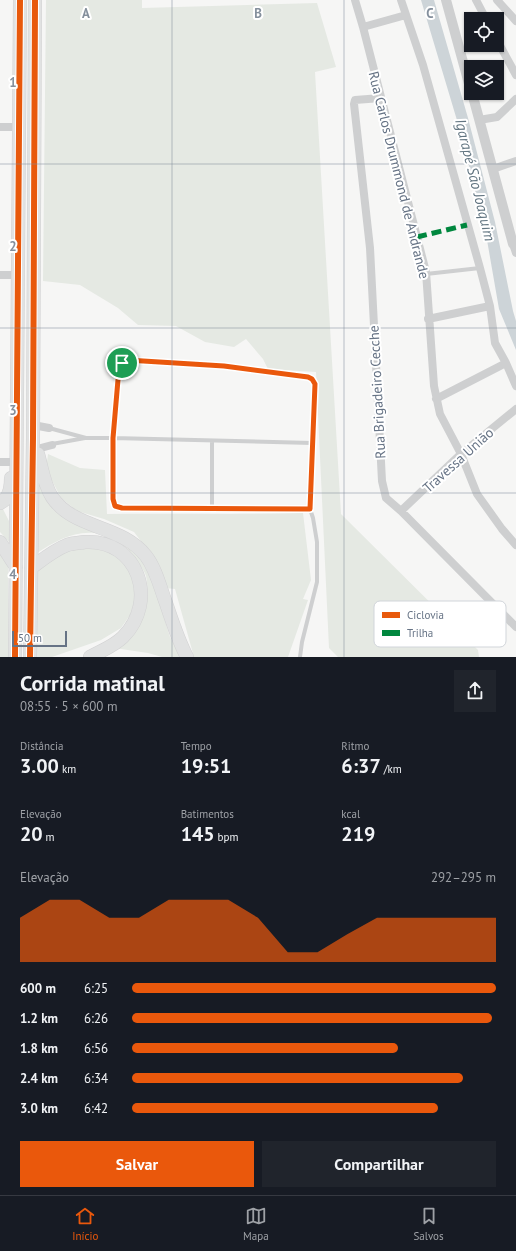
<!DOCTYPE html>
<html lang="pt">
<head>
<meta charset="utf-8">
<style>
  :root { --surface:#171b24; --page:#20242c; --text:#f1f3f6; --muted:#9ea1a6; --line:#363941; --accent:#ea580c }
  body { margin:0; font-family:"PT Sans",sans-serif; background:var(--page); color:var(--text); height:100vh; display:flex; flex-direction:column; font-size:15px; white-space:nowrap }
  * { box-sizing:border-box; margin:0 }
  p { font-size:13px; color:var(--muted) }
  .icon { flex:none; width:22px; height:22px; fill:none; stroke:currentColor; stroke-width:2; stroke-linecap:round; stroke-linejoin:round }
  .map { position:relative; height:657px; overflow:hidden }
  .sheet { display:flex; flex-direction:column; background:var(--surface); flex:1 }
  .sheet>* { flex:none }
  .controls { position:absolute; left:464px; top:12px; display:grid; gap:8px }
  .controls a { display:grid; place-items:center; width:40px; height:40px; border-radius:0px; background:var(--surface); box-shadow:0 1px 3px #0004; font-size:20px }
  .scale { position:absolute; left:12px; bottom:10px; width:55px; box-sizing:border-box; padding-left:4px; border:2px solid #667385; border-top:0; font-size:11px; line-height:14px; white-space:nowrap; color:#667385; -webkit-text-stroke:3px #fff; paint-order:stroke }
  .pin { position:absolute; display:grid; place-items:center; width:34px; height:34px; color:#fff; margin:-17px; border:2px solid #fff; border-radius:50%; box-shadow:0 1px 4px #0007 }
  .round { display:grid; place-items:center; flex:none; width:42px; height:42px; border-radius:0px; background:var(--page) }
  .summary { display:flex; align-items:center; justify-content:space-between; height:68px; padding:0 20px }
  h1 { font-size:22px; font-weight:600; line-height:30px }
  .stats { display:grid; grid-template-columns:repeat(3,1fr); gap:6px; height:68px; padding:4px 20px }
  .stats div { display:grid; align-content:center }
  .stats b { font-size:20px; font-weight:600 }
  .stats small { font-size:11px; font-weight:400 }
  .stats p { font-size:11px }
  .chart { height:112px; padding:8px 20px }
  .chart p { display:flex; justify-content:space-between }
  .chart svg { width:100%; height:72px; margin-top:4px; fill:var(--accent); opacity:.7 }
  .button { display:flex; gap:8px; margin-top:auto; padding:8px 20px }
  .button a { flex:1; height:46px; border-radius:0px; background:var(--accent); color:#fff; font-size:16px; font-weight:600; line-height:46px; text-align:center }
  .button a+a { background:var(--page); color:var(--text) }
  ul { padding:0 20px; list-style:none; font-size:13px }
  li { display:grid; grid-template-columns:64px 48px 1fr; align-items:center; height:30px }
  li i { height:10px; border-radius:5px; background:var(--accent) }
  .menu { display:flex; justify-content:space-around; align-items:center; height:56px; border-top:1px solid var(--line); background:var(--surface); font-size:11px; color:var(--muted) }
  .menu a { display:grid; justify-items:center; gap:2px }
  .menu .active { color:var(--accent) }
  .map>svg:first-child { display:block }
  .green { fill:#e5e9e3 }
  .water { fill:#cdd4d8 }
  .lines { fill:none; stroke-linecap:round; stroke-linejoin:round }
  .primary-casing { stroke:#d2d2d3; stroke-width:14 }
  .service { stroke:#cecfd0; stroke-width:4 }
  .minor { stroke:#cecfd0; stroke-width:8 }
  .tertiary { stroke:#cecfd0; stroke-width:10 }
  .primary { stroke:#e1e2e2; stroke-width:13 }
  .quiet { stroke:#00873e; stroke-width:5; stroke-dasharray:10 5; stroke-linecap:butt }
  .cycleway-casing { stroke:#fff; stroke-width:8 }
  .cycleway { stroke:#e8590c; stroke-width:6 }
  .route-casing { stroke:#fff; stroke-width:8 }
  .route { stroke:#ea580c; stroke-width:5 }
  .grid { fill:none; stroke:#848f9c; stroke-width:1; stroke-opacity:0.55 }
  .labels { text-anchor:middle; stroke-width:4; stroke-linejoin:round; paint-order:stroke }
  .street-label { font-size:14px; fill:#667385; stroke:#fff }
  .water-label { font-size:15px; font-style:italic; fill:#627581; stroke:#fff }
  .key { fill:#fff; stroke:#d1d5da; stroke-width:1 }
  .key-label { font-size:11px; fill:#667385 }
  .grid-label { font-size:13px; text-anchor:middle; font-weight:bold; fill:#848f9c; stroke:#fff; stroke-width:4; stroke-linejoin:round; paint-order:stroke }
</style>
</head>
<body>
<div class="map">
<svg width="516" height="657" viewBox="0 0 516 657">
  <rect width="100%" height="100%" fill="#f6f6f5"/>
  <!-- green -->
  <path class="green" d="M46 0H142V8L317 3 336 67 315 72 341 514 478 650 479 657H338L329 648 316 372 268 369 263 359 246 339 234 347 205 342 176 326 138 325 118 308 80 285 43 281Z
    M48 454 80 468 105 470 107 514C173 513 238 515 303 513L311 580 303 599 308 600 288 657H194L175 589 165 588 156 561 134 532 104 519 77 511 61 498 46 469Z
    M36 473 43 493 134 549 148 571 158 599 170 637 181 657H162L148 653 114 648C120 641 142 617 144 610 148 600 148 586 146 576 145 572 142 569 140 565 130 548 114 534 94 533 73 531 54 542 37 553Z
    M2 507 9 521V542L0 532V508Z
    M97 546 117 554 128 567 137 585 135 600 130 615 121 628 101 640 52 657H35L37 568 59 552Z
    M0 550 8 565V657H0Z"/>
  <!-- water -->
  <path class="water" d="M421 0H434L468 118 495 222 513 311 516 321V350L499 309 487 240 462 137Z"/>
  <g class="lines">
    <!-- primary casing -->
    <g class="primary-casing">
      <path id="primary" d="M38 454C42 468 44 485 52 497 74 530 121 524 146 556 156 569 160 587 166 603 172 621 178 640 187 657
        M0 503C9 499 11 487 11 478
        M0 542 16 567
        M31 568C42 560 54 550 67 545 73 543 79 543 85 542 138 539 159 601 123 637 114 646 101 651 90 657
        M15 657 20 0
        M30 657 33 438 35 0"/>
    </g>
    <!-- service -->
    <path class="service" d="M426 274 480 268
      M49 428 86 438H113L312 443 315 384 312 379 308 377 223 366 127 360 122 363 119 368 113 438V499L115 506 122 507 310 509 313 518 317 542V582L302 642 300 657
      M52 444 85 438
      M212 508V441
      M310 509 312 443"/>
    <!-- minor -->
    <path class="minor" d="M355 0 363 27 426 272 434 386 440 414 461 454 477 494 502 529 516 545
      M401 0 423 65 480 268 490 306 495 343 506 363 516 386
      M476 0 486 19
      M497 0 516 21
      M363 27 406 15
      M497 40 516 75
      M381 98 355 100 354 104 370 248 382 481 386 498 401 511 516 627
      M479 120 497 117 516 99
      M0 127H18
      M493 169 516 161
      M513 244 516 253
      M0 275H18
      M428 319 490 306
      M436 399 506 363
      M33 425 49 428
      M37 449 52 445
      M0 462H12
      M401 511 461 454 516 409"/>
    <!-- tertiary -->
    <path class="tertiary" d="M446 0 471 91
      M472 93 513 244 516 241"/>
    <!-- primary -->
    <use href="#primary" class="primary"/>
    <!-- quiet -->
    <path class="quiet" d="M417 237 467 225"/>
    <!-- cycleway casing -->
    <g class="cycleway-casing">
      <path id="cycleway" d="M15 657 20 0
        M30 657 33 438 35 0"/>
    </g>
    <!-- cycleway -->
    <use href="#cycleway" class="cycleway"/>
  </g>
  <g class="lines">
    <!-- route casing -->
    <g class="route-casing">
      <path id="route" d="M127 360 224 366 308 377 312 379 315 384 310 509 122 508 115 506 113 499V438L119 368 122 363Z"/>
    </g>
    <!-- route -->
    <use href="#route" class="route"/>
  </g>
  <!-- grid -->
  <path class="grid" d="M172 0V657M344 0V657M0 164H516M0 328H516M0 493H516"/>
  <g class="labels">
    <!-- street labels -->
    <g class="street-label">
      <text transform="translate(399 175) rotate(76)" y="5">Rua Carlos Drummond de Andrande</text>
      <text transform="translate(377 392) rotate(-93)" y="5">Rua Brigadeiro Cecche</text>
      <text transform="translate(458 460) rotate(-42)" y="5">Travessa União</text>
    </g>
    <!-- water labels -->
    <g class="water-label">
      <text transform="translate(475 180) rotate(76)" y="5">Igarapé São Joaquim</text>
    </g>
  </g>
  <!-- legend -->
  <rect x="374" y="601" width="132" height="46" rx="6" class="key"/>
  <rect x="382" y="612" width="18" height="6" fill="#e8590c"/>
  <rect x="382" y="630" width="18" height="6" fill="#00873e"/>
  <g class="key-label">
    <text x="407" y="619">Ciclovia</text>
    <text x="407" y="637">Trilha</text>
  </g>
  <g class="grid-label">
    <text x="86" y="18">A</text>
    <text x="258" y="18">B</text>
    <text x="430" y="18">C</text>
    <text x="13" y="87">1</text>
    <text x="13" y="251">2</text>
    <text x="13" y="415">3</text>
    <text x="13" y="579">4</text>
  </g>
</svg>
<div class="controls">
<a><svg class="icon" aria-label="locate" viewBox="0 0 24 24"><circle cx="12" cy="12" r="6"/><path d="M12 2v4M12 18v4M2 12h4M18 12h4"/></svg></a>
<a><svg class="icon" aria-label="layers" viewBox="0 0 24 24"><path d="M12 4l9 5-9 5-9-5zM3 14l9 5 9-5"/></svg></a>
</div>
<div class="scale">50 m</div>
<div class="pin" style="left:122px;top:363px;background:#1e9e55"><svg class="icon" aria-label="arrive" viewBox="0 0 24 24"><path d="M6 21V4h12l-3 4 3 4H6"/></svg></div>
</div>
<section class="sheet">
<div class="summary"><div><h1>Corrida matinal</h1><p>08:55 · 5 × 600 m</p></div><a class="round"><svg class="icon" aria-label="share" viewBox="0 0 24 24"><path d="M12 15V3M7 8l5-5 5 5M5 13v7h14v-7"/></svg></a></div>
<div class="stats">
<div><p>Distância</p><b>3.00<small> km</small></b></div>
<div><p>Tempo</p><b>19:51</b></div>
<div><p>Ritmo</p><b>6:37<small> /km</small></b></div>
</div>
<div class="stats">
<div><p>Elevação</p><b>20<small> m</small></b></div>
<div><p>Batimentos</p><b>145<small> bpm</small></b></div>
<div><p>kcal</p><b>219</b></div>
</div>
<div class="chart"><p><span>Elevação</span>292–295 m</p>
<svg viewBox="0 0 160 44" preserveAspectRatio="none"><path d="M0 44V17L10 6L20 6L30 17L40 17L50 6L60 6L70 6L80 17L90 38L100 38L110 27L120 17L130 17L140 17L150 17L160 17V44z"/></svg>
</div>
<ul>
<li><b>600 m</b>6:25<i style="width:100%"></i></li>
<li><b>1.2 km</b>6:26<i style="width:99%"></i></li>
<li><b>1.8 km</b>6:56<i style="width:73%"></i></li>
<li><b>2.4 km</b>6:34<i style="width:91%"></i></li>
<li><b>3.0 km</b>6:42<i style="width:84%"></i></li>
</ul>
<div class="button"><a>Salvar</a><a>Compartilhar</a></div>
</section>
<nav class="menu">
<a class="active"><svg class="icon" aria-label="home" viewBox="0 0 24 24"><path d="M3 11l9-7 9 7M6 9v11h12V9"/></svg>Início</a>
<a><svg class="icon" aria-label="map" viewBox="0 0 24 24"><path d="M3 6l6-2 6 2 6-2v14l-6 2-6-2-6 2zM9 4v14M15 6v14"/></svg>Mapa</a>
<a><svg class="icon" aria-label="saved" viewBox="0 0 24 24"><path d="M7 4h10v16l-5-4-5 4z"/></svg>Salvos</a>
</nav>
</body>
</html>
